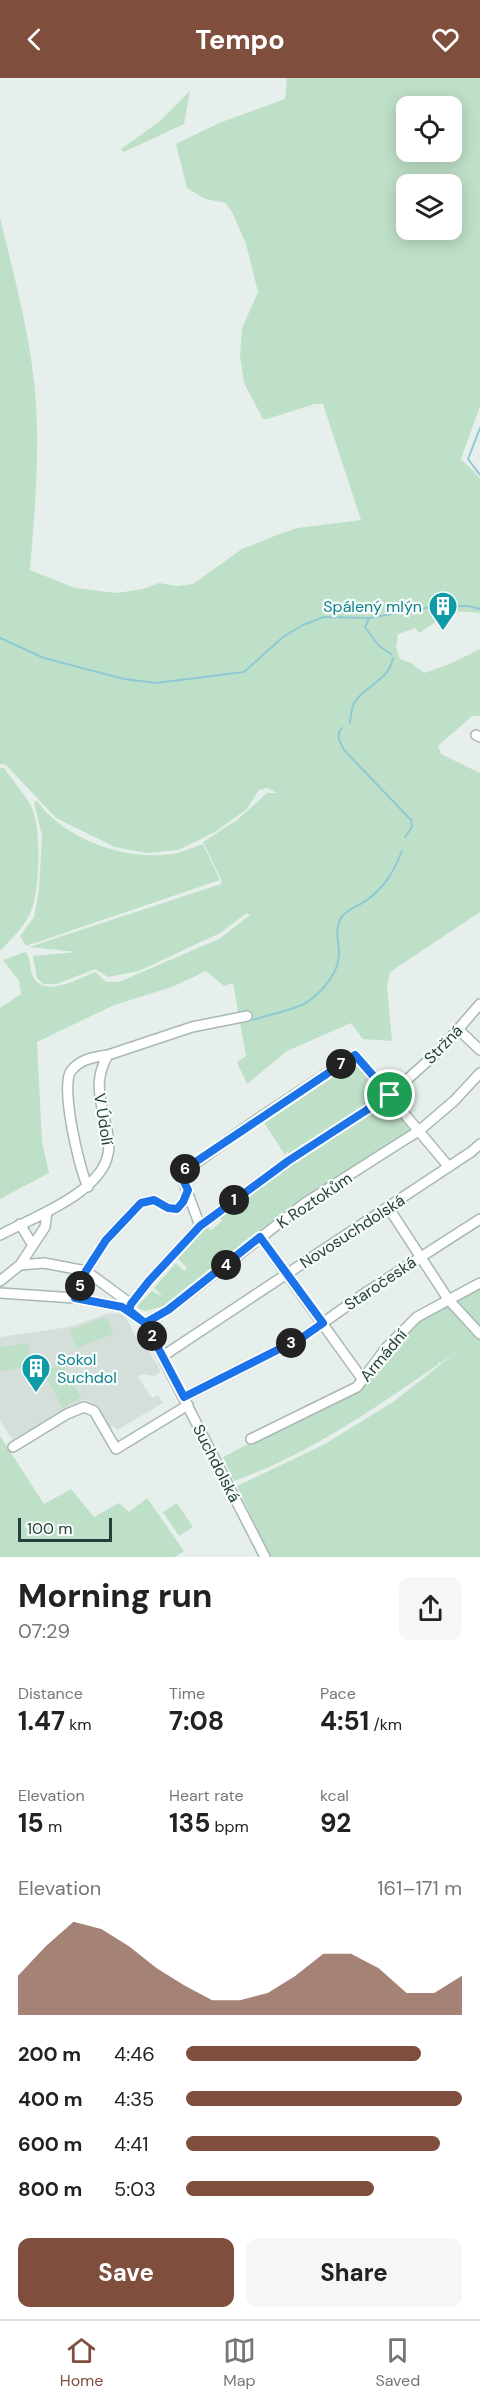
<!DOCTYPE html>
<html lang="en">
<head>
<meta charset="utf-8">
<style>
  :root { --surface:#fff; --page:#f6f6f6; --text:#222; --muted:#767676; --line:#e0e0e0; --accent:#804e3d }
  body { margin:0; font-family:"DM Sans",sans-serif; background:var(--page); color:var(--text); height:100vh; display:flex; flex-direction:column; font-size:22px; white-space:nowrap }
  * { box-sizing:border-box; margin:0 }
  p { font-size:20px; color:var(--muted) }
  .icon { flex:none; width:33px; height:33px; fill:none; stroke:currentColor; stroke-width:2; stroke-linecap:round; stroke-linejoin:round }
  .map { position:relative; height:1479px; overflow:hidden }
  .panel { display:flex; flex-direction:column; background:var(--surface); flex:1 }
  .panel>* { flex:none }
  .controls { position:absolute; left:396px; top:18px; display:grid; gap:12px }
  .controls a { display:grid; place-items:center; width:66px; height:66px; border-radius:12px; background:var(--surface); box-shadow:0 3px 15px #0003; font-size:30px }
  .scale { position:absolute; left:18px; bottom:15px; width:94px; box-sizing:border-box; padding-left:6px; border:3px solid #24423a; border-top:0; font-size:16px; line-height:21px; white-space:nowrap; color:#24423a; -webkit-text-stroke:4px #f7fbf9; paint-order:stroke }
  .pin { position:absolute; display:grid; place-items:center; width:51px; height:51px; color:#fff; margin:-26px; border:3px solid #fff; border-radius:50%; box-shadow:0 2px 6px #0007 }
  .km { position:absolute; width:30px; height:30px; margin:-15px; border-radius:50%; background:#222; color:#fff; font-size:16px; line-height:30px; text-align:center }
  .round { display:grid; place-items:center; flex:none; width:63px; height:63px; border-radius:12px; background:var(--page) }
  .headline { display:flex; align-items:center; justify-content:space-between; height:102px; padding:0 18px }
  h1 { font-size:33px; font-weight:700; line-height:45px }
  .stats { display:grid; grid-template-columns:repeat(3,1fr); gap:9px; height:102px; padding:6px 18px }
  .stats div { display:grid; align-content:center }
  .stats b { font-size:26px; font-weight:700 }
  .stats small { font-size:16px; font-weight:400 }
  .stats p { font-size:16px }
  .chart { height:168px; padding:12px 18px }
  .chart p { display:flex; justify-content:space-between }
  .chart svg { width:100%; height:108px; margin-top:6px; fill:var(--accent); opacity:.7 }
  .button { display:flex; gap:12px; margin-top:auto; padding:12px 18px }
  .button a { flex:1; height:69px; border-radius:12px; background:var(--accent); color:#fff; font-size:24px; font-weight:700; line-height:69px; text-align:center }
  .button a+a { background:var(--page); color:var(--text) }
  ul { padding:0 18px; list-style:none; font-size:20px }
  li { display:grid; grid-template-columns:96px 72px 1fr; align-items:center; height:45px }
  li i { height:15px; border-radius:8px; background:var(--accent) }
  header { display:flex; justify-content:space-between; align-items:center; height:78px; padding:0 18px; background:var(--accent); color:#fff; font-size:27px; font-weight:700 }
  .menu { display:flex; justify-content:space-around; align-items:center; height:84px; border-top:2px solid var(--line); background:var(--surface); font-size:16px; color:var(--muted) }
  .menu a { display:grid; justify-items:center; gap:3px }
  .menu .active { color:var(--accent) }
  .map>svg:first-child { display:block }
  .built { fill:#d4dfda }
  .green { fill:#bfe0c8; fill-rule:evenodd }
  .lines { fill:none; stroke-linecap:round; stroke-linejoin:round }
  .stream { stroke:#8ec9d4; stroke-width:2 }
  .minor-casing { stroke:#a8b8b2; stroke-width:12 }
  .minor { stroke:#fff; stroke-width:9 }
  .route-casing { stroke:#fff; stroke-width:12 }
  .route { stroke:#1a73e8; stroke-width:8 }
  .labels { text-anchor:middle; stroke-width:4.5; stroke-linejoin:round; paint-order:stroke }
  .culture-label { font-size:16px; fill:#0d838f; stroke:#f7fbf9; text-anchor:end }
  .street-label { font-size:16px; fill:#24423a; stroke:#f7fbf9 }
</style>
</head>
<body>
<header><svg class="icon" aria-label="back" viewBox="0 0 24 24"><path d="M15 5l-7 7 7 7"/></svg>Tempo<svg class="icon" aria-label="heart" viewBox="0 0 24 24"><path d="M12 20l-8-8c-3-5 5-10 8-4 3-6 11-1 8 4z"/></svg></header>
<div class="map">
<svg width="480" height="1479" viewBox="0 0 480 1479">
  <rect width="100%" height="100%" fill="#e6efeb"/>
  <!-- built -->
  <path class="built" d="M110 1235 121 1236 127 1241 135 1258 139 1256 159 1290 160 1294 154 1298 142 1296 138 1299 152 1320 158 1317 163 1325 117 1352 113 1348 110 1350 95 1327 83 1322 65 1333 62 1332 56 1339 14 1364 0 1343V1259L69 1249Z"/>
  <!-- green -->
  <path class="green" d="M287 0H480V328L461 381 480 400V535C466 534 449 531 437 539V543L419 555 416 550 398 556 396 569 400 581 411 585 424 595 452 585 480 571V638H472L438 668 441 676 480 695V834L390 894 387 908 392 963 363 961 351 945 287 973 247 1006 237 984 246 978 233 905 224 908 206 893 172 909 114 927 37 964 42 1064 49 1095 0 1121V930L21 916 19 903 3 882 25 874C31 879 29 888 32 896 42 922 77 901 95 894L106 904H119L219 861 250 837 247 835 220 855 139 893 108 899 95 891 57 906H43L37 900 33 878 77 874 29 869 221 806V801L203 764 237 742 267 715H277L267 710 259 712 247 731 215 754 178 772 146 775 115 769 56 740 6 687 0 686V140C13 194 28 248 34 303 41 366 35 429 30 492L75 510 117 515 143 511 159 505 177 508 193 506 242 471 277 457 297 450 361 442 323 326H315L267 341H263L244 305 240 277 242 250 258 214 246 166 232 134 226 125 205 121 187 110 176 66 219 45 285 21ZM406 28H452V74H406ZM406 106H452V152H406Z
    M190 13 184 46 124 74 121 71 160 43Z
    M0 690H4C13 703 24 715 31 728 42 751 40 810 31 833 25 849 11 861 0 873Z
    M37 723C65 762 129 785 177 775 185 773 194 769 203 766L220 802 26 868 20 858 34 839 39 812 42 758 34 724Z
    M354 981 384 1016 291 1077 287 1074 285 1076 287 1080 263 1043Z
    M389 1022 412 1049V1053L218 1187 166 1227 146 1233 141 1232 135 1227 136 1222 140 1225 152 1213 163 1219 154 1210 176 1185 184 1193 187 1190 175 1177 206 1148 211 1152 222 1143 219 1138 269 1100Z
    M480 1209V1250L454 1222Z
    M448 1226 480 1258V1479H270L237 1408 325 1366 393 1324 458 1273 441 1285 438 1283 439 1286C373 1331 310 1376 234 1403L223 1379 363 1307 398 1263 413 1247Z
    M106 1239 113 1256 76 1270 70 1252Z
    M28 1265 31 1288 0 1293V1269Z
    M61 1285 81 1319 63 1330 43 1295Z
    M0 1358 44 1426 71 1411 94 1439 119 1425 129 1434 147 1420 184 1473 175 1479H0Z
    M177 1425 193 1449 179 1458 163 1434Z"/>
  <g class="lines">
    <!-- stream -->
    <path class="stream" d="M480 350 468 381 480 397
      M369 540 365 549 379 568 391 576
      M0 560 44 580 124 601 156 605 244 594 283 559 303 547 324 539 369 540 438 528H469L480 531
      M350 645C351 638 351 628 356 622 368 607 389 601 393 580
      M342 650C335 657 340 664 344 672L411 742 412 749 405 759
      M253 942C268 937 293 932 306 925 321 915 339 895 339 876 339 864 334 852 341 840 348 830 359 828 367 822 385 809 394 793 402 773"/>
    <!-- minor casing -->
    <g class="minor-casing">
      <path id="minor" d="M476 657 480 659
        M458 951 480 972
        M88 1109C79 1091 60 1008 71 993 80 981 94 979 108 977
        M388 1129 448 1221 480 1256
        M20 1146 32 1166
        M200 1148 182 1100V1095L259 1040 355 977 449 1089
        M0 1157C32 1140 101 1115 108 1076 111 1062 105 1045 102 1030 98 1010 97 996 108 977L192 949 247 938
        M260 1159 363 1302
        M20 1187 45 1149 47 1134
        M0 1203 20 1187 44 1185 86 1193 131 1226
        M0 1215 75 1220 122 1229 145 1245 265 1479
        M75 1220 86 1193 106 1162 141 1125 154 1122 168 1130 177 1131 184 1124 188 1111
        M129 1232 131 1226 149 1203 200 1148 288 1083 390 1017 441 971 480 926
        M145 1245 168 1232 305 1125 420 1052 454 1023 480 995
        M163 1278 471 1074 480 1066
        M184 1319 303 1259 368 1213 480 1141
        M251 1361 357 1309 386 1270 417 1239 480 1205
        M13 1369 67 1336 84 1329 94 1333 116 1371 188 1327"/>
    </g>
    <!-- minor -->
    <use href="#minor" class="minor"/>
  </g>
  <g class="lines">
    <!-- route casing -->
    <g class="route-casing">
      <path id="route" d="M390 1017 288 1083 200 1148 149 1203 131 1226 129 1232 145 1245 184 1319 303 1259 323 1245 260 1159 168 1232 145 1245 122 1229 75 1220 86 1193 106 1162 141 1125 154 1122 168 1130 177 1131 183 1124 188 1112 182 1100V1095L185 1091 355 977 390 1017"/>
    </g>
    <!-- route -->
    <use href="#route" class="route"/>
  </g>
  <!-- icons -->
  <defs>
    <g id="building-pin" transform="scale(1.5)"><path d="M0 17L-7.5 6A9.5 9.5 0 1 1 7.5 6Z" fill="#0f9aa8" stroke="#f7fbf9"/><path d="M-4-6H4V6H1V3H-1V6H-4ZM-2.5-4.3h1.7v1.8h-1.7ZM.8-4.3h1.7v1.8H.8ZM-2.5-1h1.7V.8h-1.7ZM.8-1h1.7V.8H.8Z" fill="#fff"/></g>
  </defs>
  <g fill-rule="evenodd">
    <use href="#building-pin" x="443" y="528"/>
    <use href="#building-pin" x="36" y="1290"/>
  </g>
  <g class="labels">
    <!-- culture labels -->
    <g class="culture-label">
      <text x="422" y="534">Spálený mlýn</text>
      <text x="57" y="1287" text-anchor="start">Sokol<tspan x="57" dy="18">Suchdol</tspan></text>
    </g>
    <!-- street labels -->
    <g class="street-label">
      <text transform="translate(443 966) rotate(-46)" y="6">Stržná</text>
      <text transform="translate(104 1041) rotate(81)" y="6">V Údolí</text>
      <text transform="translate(314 1122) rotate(-34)" y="6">K Roztokům</text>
      <text transform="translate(352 1153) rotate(-33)" y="6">Novosuchdolská</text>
      <text transform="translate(380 1205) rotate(-34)" y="6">Staročeská</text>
      <text transform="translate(383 1277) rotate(-50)" y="6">Armádní</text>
      <text transform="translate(217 1385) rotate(63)" y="6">Suchdolská</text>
    </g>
  </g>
</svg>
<div class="controls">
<a><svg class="icon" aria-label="locate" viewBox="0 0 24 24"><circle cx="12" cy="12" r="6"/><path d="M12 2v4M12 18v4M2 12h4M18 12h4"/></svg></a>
<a><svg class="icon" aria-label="layers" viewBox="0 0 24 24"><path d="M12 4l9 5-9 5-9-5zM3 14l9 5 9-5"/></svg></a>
</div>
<div class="scale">100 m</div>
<div class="pin" style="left:390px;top:1017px;background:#1e9e55"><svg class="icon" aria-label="arrive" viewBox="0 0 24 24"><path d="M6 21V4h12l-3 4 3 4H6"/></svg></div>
<b class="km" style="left:234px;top:1122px">1</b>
<b class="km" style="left:152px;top:1258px">2</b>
<b class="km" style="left:291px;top:1265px">3</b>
<b class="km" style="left:226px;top:1187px">4</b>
<b class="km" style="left:80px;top:1208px">5</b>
<b class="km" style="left:185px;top:1091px">6</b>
<b class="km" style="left:341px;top:986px">7</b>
</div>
<section class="panel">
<div class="headline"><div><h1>Morning run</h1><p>07:29</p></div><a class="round"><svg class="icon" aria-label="share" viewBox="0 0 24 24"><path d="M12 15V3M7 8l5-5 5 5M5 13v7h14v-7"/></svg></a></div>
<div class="stats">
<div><p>Distance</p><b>1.47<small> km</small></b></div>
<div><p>Time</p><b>7:08</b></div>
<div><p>Pace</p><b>4:51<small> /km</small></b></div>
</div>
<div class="stats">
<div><p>Elevation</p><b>15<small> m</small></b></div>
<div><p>Heart rate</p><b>135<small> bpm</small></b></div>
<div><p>kcal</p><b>92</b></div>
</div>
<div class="chart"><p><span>Elevation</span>161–171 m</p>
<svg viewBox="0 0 160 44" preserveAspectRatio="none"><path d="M0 44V28L10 16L20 6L30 9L40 16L50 25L60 32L70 38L80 38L90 35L100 28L110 19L120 19L130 25L140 35L150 35L160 28V44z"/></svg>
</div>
<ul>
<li><b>200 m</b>4:46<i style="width:85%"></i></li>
<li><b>400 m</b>4:35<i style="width:100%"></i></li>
<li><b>600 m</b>4:41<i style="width:92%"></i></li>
<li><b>800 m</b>5:03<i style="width:68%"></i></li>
</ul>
<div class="button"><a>Save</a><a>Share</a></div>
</section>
<nav class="menu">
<a class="active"><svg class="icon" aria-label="home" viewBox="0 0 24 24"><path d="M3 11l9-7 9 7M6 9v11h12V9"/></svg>Home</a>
<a><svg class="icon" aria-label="map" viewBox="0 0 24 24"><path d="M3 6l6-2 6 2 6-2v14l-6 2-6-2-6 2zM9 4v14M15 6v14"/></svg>Map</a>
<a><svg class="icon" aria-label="saved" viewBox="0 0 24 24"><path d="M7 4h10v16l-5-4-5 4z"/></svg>Saved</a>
</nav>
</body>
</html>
